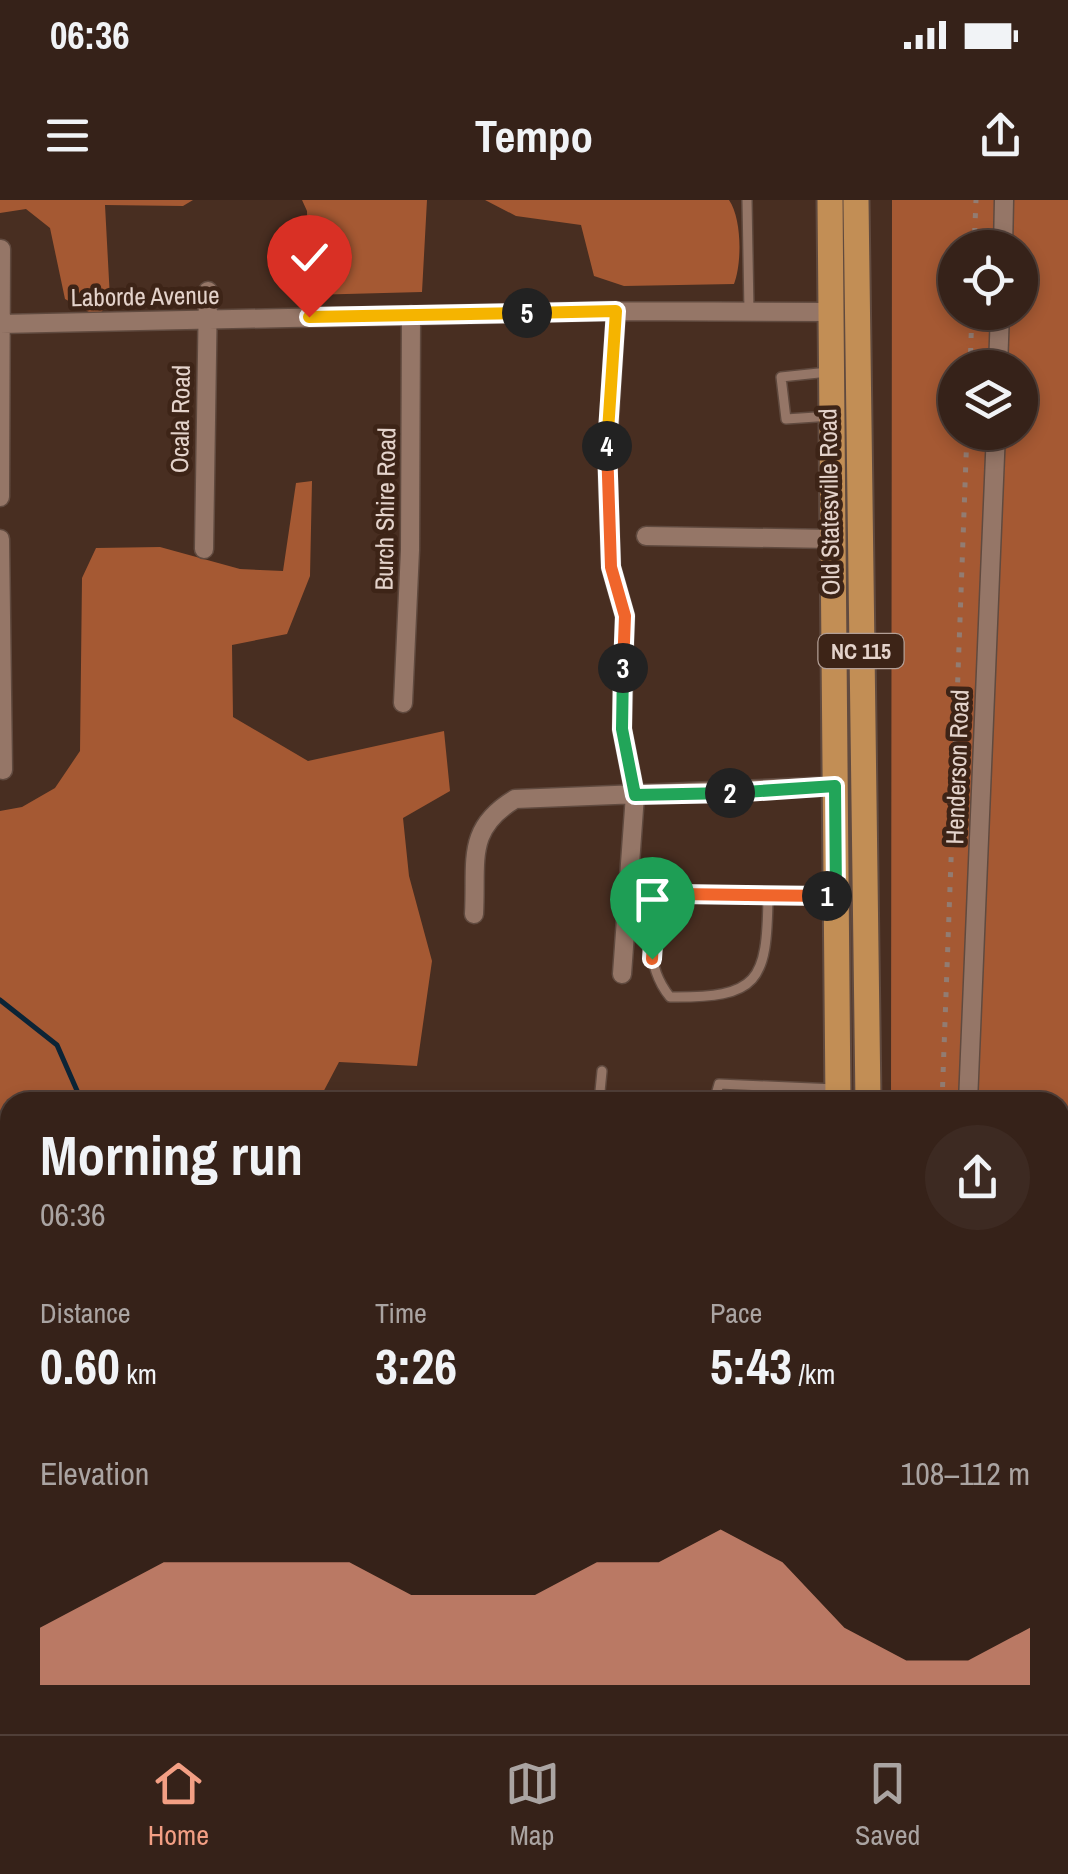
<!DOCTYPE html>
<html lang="en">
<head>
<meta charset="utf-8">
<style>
  :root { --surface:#362219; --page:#3d2a22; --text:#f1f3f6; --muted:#aaa4a2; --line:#503f38; --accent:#f39f84 }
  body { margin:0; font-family:"Archivo Narrow",sans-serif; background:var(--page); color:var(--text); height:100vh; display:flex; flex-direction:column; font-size:38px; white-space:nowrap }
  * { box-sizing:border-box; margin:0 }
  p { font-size:32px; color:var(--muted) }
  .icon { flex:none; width:55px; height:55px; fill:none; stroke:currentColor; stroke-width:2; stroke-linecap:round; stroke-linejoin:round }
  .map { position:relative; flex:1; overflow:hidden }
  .sheet { position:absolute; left:0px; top:892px; width:1070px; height:642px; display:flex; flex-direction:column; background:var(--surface); border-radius:30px 30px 0 0; box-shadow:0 5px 15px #0003,0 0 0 2px var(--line) }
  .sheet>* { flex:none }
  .buttons { position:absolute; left:938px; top:30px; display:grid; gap:20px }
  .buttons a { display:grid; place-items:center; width:100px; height:100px; border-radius:50%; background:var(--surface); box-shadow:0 5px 15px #0003,0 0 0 2px var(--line); font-size:50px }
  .pin { position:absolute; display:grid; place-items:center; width:85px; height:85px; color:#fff; margin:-102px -42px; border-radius:50% 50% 50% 0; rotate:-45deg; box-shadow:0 0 10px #0007 }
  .pin .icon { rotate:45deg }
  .km { position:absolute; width:50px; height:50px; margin:-25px; border-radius:50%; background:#222; color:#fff; font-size:28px; line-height:50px; text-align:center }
  .round { display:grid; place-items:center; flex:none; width:105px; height:105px; border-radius:52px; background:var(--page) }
  .summary { display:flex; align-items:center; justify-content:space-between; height:170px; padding:0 40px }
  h1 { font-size:55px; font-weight:700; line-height:75px }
  .figures { display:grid; grid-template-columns:repeat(3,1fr); gap:15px; height:170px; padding:10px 40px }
  .figures div { display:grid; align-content:center }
  .figures b { font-size:50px; font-weight:700 }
  .figures small { font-size:28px; font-weight:400 }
  .figures p { font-size:28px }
  .chart { height:280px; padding:20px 40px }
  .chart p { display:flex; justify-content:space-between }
  .chart svg { width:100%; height:180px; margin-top:10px; fill:var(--accent); opacity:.7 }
  .status { display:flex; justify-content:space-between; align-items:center; height:70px; padding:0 50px; background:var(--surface); direction:ltr }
  .status svg { height:28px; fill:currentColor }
  header { display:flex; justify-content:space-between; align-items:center; height:130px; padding:0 40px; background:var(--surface); font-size:45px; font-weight:700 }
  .dock { display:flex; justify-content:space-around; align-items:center; height:140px; border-top:2px solid var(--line); background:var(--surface); font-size:28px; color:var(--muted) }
  .dock a { display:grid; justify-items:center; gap:5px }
  .dock .selected { color:var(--accent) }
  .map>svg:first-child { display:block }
  .built { fill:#553424 }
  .forest { fill:#a55933; fill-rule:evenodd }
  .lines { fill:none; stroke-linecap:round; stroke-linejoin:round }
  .stream { stroke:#0c2436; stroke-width:5 }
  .lane-casing { stroke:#604a3f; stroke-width:12 }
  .street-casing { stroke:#604a3f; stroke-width:21 }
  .primary-casing { stroke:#604a3f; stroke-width:29 }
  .lane { stroke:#957667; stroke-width:9 }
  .street { stroke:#957667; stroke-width:18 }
  .primary { stroke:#c28e55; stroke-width:25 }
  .rail { stroke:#927c72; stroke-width:5; stroke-dasharray:5 10; stroke-linecap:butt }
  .split-1-casing { stroke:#fff; stroke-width:20 }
  .split-2-casing { stroke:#fff; stroke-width:20 }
  .split-3-casing { stroke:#fff; stroke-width:20 }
  .split-4-casing { stroke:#fff; stroke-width:20 }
  .split-5-casing { stroke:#fff; stroke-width:20 }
  .split-6-casing { stroke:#fff; stroke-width:20 }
  .split-1 { stroke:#f0652b; stroke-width:12 }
  .split-2 { stroke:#22a559; stroke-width:12 }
  .split-3 { stroke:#22a559; stroke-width:12 }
  .split-4 { stroke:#f0652b; stroke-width:12 }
  .split-5 { stroke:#f5b400; stroke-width:12 }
  .split-6 { stroke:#f5b400; stroke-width:12 }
  .labels { text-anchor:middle; stroke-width:9; stroke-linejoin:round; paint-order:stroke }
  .shield { fill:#3d2417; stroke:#b29e95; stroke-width:2.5 }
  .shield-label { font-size:22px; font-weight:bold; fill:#e4d3cb }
  .street-label { font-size:25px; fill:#e4d3cb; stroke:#3d2417 }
</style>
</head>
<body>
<div class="status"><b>06:36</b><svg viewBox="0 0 49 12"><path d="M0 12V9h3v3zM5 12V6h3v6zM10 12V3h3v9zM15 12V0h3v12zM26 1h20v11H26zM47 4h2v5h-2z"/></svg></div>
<header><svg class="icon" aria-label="menu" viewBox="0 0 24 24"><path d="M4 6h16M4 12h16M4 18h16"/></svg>Tempo<svg class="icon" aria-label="share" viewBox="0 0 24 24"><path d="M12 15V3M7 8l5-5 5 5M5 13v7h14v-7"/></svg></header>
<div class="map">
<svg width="1068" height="1534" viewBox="0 0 1068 1534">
  <rect width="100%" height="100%" fill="#482e21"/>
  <!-- built -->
  <path class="built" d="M1060 1505 1068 1508V1534H913L914 1525H1060Z
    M636 1525H776L774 1534H631Z"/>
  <!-- forest -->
  <path class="forest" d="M0 0H193L183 6 105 5 110 99 98 117 65 99 50 28 26 9 0 13Z
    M302 0H427L422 92 308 95 307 11Z
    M485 0H729C742 19 742 63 734 84L624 86 594 76 581 25 516 16Z
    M892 0H1068V1437L1060 1432V902H891ZM955 48H1020V112H955ZM955 168H1020V232H955Z
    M312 281 310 376 287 434 232 445 233 517 308 561 444 531 450 591 403 618 409 676 432 761 417 866 339 862 319 900 10 902V1441L0 1437 4 1354 0 1352V611L22 607 55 588 80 551 82 378 96 348 160 347 240 369 283 371 296 283Z
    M341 1525H495L488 1534H338Z"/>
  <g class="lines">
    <!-- stream -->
    <path class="stream" d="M0 800 57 845 82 902"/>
    <!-- lane casing -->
    <g class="lane-casing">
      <path id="lane" d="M747 0 749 111
        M828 172 781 177 786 219 831 216
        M768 696C767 782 759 798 670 797 645 766 644 718 678 694L833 696
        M599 902 602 871
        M714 902 719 884 835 889
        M742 1525 789 1528"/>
    </g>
    <!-- street casing -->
    <g class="street-casing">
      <path id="street" d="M1003 48 1004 0
        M616 111 607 253 611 367 625 416 622 529 635 595 622 774
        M0 124 616 111 831 112
        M998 168 1000 112
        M0 297 1 49
        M646 336 832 339
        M0 339 3 570
        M204 349 208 91
        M403 503 410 350 411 115
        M474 714C477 661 465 629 515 599L835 586
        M968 902 996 232
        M0 1484 10 1487
        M121 1525 141 1534"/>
    </g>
    <!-- primary casing -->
    <g class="primary-casing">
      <path id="primary" d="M830 0 838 902
        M856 0 868 902
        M791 1534 792 1525
        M819 1534 821 1525"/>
    </g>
    <!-- lane -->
    <use href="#lane" class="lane"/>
    <!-- street -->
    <use href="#street" class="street"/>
    <!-- primary -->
    <use href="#primary" class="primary"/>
    <!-- rail -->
    <path class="rail" d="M974 48 976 0
      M970 168 972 112
      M942 902 967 232
      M897 1534 899 1525"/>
  </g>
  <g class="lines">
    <!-- split-1 casing -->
    <g class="split-1-casing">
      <path id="split-1" d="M652 759C654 730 653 712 678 694L827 696"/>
    </g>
    <!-- split-2 casing -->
    <g class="split-2-casing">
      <path id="split-2" d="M730 593 835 586 836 696H827"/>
    </g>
    <!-- split-3 casing -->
    <g class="split-3-casing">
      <path id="split-3" d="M623 468 622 529 635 595 730 593"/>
    </g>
    <!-- split-4 casing -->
    <g class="split-4-casing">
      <path id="split-4" d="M607 246 611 367 625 416 623 468"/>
    </g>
    <!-- split-5 casing -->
    <g class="split-5-casing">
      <path id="split-5" d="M527 113 616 111 607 246"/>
    </g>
    <!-- split-6 casing -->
    <g class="split-6-casing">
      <path id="split-6" d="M309 117 527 113"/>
    </g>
    <!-- split-1 -->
    <use href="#split-1" class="split-1"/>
    <!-- split-2 -->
    <use href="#split-2" class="split-2"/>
    <!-- split-3 -->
    <use href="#split-3" class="split-3"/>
    <!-- split-4 -->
    <use href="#split-4" class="split-4"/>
    <!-- split-5 -->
    <use href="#split-5" class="split-5"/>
    <!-- split-6 -->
    <use href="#split-6" class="split-6"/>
  </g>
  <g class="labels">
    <!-- shield labels -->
    <rect class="shield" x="818.5" y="434" width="85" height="34" rx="8"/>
    <g class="shield-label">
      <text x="861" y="459">NC 115</text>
    </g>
    <!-- street labels -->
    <g class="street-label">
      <text transform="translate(145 96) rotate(-1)" y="9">Laborde Avenue</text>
      <text transform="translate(180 219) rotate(-89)" y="9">Ocala Road</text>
      <text transform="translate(829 302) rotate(-91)" y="9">Old Statesville Road</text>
      <text transform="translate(385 309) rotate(-89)" y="9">Burch Shire Road</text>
      <text transform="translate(957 567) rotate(-88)" y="9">Henderson Road</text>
    </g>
  </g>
</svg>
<div class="buttons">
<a><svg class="icon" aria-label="locate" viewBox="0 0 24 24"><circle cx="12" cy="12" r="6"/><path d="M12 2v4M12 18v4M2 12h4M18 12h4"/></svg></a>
<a><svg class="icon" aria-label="layers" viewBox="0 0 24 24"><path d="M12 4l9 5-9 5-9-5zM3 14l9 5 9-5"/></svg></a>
</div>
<div class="pin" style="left:652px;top:759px;background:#1e9e55"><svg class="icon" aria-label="arrive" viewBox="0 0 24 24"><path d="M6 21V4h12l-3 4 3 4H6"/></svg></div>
<div class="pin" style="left:309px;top:117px;background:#d93025"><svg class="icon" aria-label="check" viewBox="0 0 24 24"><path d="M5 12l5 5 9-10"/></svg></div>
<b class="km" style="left:827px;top:696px">1</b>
<b class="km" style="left:730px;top:593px">2</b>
<b class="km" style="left:623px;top:468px">3</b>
<b class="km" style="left:607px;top:246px">4</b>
<b class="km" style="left:527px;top:113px">5</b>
<section class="sheet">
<div class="summary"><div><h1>Morning run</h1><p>06:36</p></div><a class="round"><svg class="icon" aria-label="share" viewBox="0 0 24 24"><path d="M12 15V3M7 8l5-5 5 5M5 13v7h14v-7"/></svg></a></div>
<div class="figures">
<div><p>Distance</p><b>0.60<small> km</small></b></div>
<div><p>Time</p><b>3:26</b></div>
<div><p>Pace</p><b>5:43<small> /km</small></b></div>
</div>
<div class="chart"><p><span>Elevation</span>108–112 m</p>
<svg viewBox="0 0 160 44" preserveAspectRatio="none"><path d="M0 44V30L10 22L20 14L30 14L40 14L50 14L60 22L70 22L80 22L90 14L100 14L110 6L120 14L130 30L140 38L150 38L160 30V44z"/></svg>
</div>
</section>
</div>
<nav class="dock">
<a class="selected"><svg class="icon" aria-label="home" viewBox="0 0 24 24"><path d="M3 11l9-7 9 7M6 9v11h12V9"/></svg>Home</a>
<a><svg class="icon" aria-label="map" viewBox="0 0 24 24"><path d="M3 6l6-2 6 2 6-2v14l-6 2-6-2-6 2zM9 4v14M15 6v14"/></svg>Map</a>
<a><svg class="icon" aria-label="saved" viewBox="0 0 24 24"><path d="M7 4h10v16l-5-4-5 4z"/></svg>Saved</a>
</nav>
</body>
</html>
